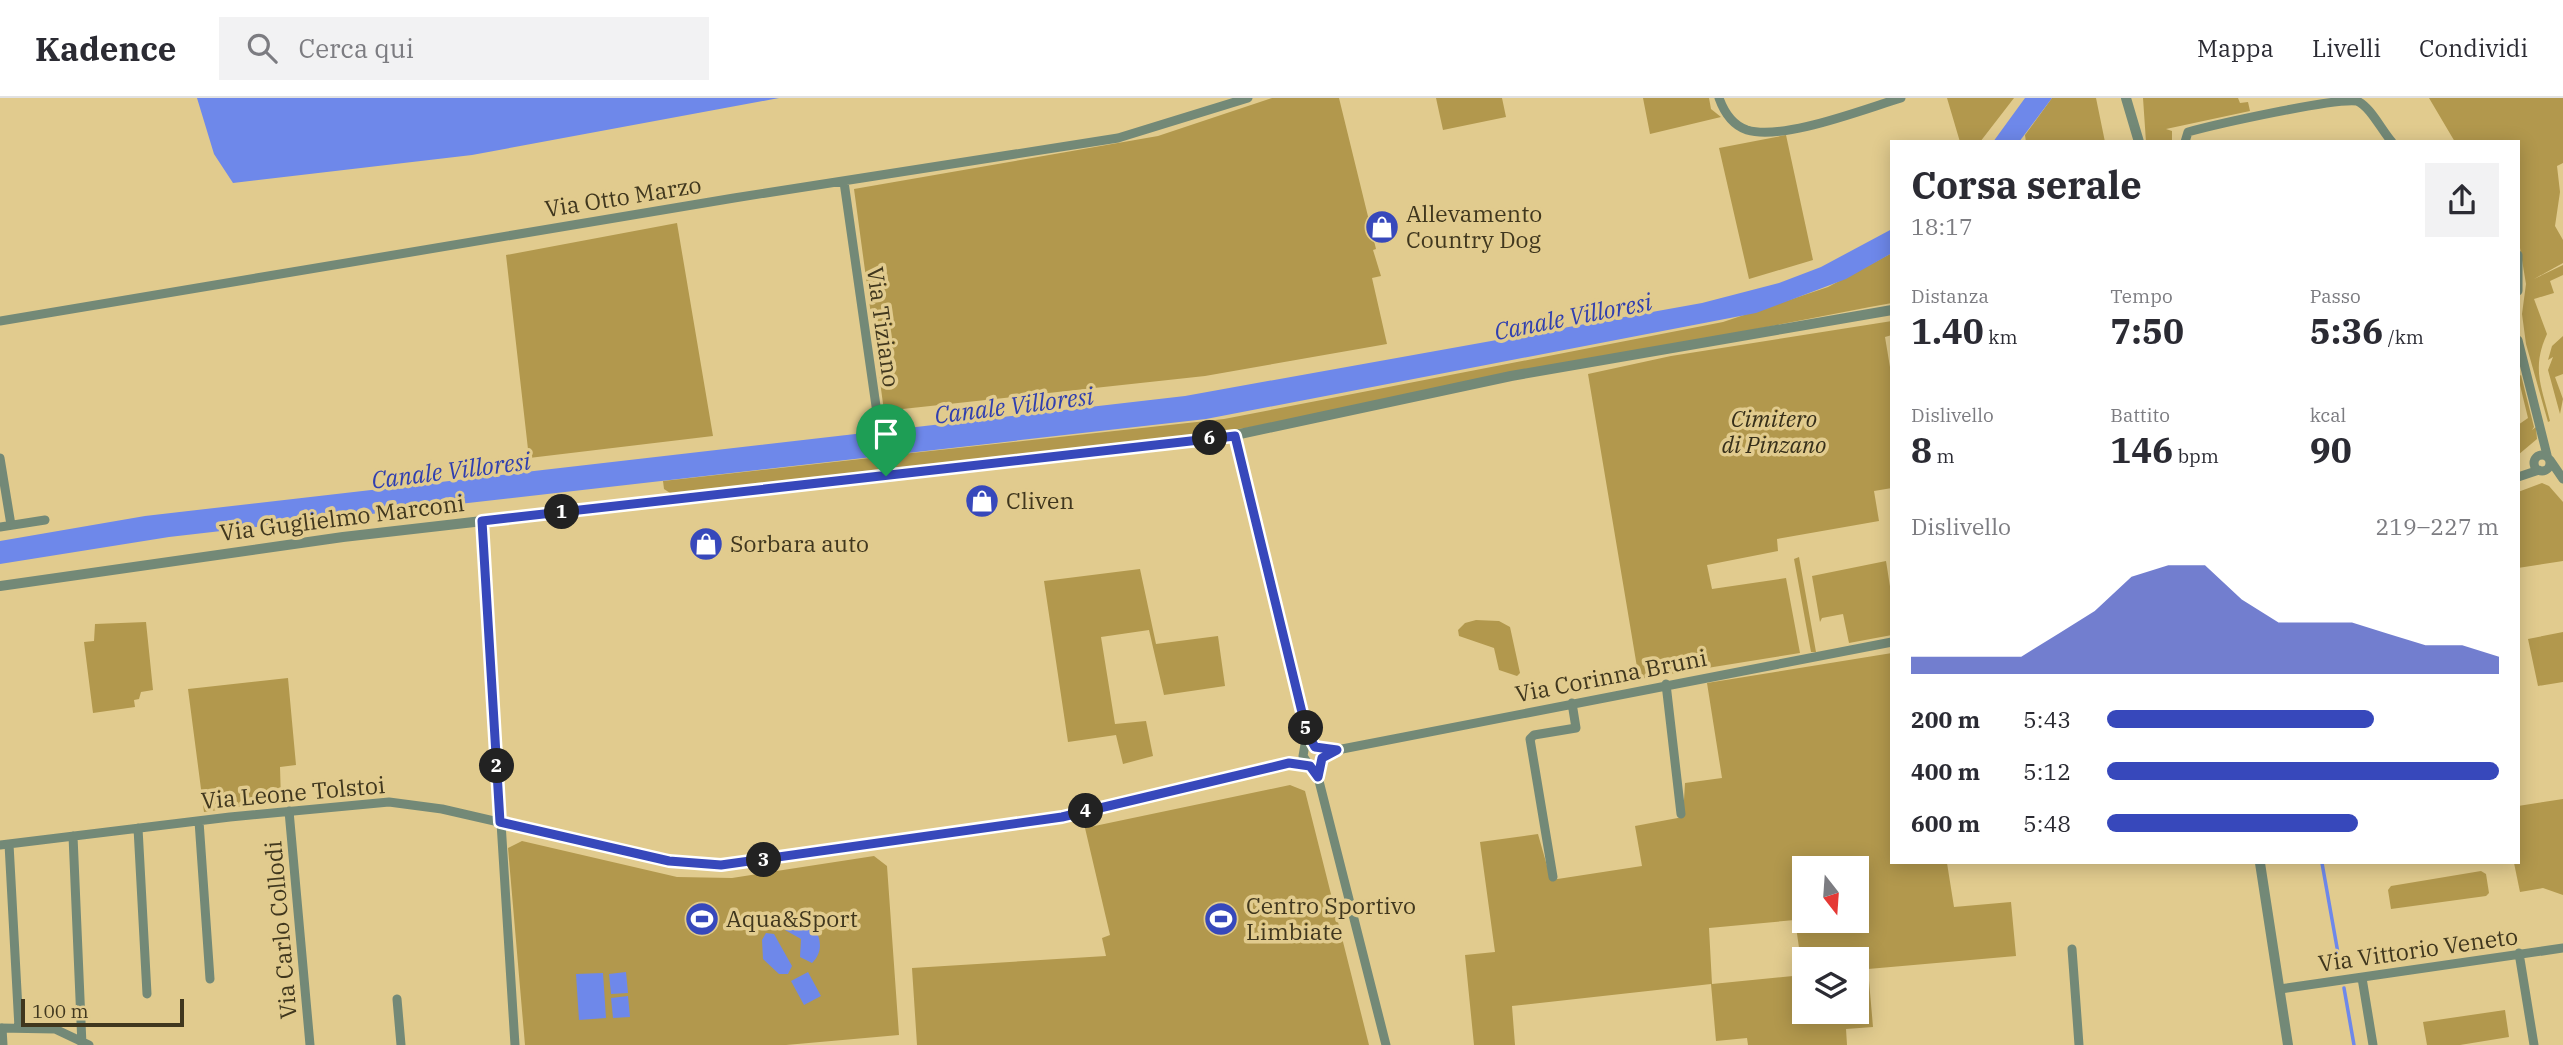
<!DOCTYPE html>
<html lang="it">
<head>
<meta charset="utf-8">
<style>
  :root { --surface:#fff; --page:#f2f2f3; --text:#2b2b33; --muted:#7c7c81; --line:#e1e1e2; --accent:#3748bb }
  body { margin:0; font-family:"IBM Plex Serif",serif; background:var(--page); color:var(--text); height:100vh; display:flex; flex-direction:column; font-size:26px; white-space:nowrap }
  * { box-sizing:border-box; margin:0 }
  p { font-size:23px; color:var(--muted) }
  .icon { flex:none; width:38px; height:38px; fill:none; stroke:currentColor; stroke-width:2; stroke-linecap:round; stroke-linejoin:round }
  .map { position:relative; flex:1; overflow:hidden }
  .side { position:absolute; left:1890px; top:42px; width:630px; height:724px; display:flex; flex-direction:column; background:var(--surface); border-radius:0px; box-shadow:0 4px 18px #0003 }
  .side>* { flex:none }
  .needle { width:46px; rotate:163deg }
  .fabs { position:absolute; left:1792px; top:758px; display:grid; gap:14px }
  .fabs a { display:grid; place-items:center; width:77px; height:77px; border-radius:0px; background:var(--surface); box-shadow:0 4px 18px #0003; font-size:35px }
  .scale { position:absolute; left:21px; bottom:18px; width:163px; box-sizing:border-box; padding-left:7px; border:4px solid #40371e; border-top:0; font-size:19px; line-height:24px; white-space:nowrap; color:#40371e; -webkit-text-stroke:5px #e1cb8e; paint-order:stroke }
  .pin { position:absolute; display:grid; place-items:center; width:60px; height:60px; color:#fff; margin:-72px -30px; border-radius:50% 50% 50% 0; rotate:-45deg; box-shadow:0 0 7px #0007 }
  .pin .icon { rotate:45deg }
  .km { position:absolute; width:35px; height:35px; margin:-18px; border-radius:50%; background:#222; color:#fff; font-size:19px; line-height:35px; text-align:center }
  .round { display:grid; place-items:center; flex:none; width:74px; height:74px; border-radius:0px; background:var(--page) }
  .head { display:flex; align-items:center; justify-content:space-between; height:119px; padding:0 21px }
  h1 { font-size:38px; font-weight:800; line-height:52px }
  .figures { display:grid; grid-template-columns:repeat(3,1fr); gap:10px; height:119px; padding:7px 21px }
  .figures div { display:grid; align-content:center }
  .figures b { font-size:35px; font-weight:800 }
  .figures small { font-size:19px; font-weight:400 }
  .figures p { font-size:19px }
  .chart { height:196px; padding:14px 21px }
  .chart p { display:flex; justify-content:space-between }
  .chart svg { width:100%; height:126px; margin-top:7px; fill:var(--accent); opacity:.7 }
  ul { padding:0 21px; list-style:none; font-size:23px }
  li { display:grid; grid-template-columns:112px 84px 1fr; align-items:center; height:52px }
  li i { height:18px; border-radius:9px; background:var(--accent) }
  header { display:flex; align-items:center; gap:42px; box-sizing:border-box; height:98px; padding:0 35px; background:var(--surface); border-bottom:2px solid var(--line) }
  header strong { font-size:33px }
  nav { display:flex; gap:38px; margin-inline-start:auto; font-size:24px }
  .search { width:490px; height:63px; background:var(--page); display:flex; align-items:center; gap:18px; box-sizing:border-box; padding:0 24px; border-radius:0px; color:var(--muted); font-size:26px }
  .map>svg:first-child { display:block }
  .green { fill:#b2984d; fill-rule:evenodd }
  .water { fill:#6e88ea }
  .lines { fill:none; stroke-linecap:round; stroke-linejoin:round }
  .stream { stroke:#6e88ea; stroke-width:3.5 }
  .minor { stroke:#738977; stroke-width:9 }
  .tertiary { stroke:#738977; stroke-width:10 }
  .route-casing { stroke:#fff; stroke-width:14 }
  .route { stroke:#3748bb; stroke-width:9 }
  .labels { text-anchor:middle; stroke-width:7; stroke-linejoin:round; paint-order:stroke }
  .street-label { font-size:23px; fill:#40371e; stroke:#e1cb8e }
  .poi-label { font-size:23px; fill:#40371e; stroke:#e1cb8e; text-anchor:start }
  .park-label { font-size:23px; font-style:italic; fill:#362f1a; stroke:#e1cb8e }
  .water-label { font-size:24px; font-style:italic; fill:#303fb0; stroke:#e1cb8e }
</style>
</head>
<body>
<header>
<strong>Kadence</strong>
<div class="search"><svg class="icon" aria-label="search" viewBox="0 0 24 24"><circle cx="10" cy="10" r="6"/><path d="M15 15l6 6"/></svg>Cerca qui</div>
<nav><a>Mappa</a><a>Livelli</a><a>Condividi</a></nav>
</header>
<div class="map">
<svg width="2563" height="947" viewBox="0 0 2563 947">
  <rect width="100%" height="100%" fill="#e1cb8e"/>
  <!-- green -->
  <path class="green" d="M1272 0H1339L1376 151 1373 152 1381 178 1372 180 1387 246 1205 278 884 313 854 91 1158 38Z
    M1436 0H1502L1506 19 1443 32Z
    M1643 0H1709L1711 11 1721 19 1650 36Z
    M1947 0H2014L1980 44H1960Z
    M2052 0H2096L2105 44H2026L2025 37Z
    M2143 0H2238L2240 5 2248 4 2250 13 2166 31 2172 33V44H2146Z
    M2429 0H2563V65L2557 68 2560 94 2555 128 2563 142V165L2534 181 2563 167V177L2550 183 2554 195 2534 201 2547 236C2531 271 2542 289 2550 323L2548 324 2526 246 2522 216 2526 186 2518 138V44H2455Z
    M1786 37 1813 162 1749 181 1719 50Z
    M677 125 713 338 529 360 506 157Z
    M1892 155V205L1870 209 1246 330 889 373 884 358 1224 321 1723 224 1828 189Z
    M1892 223V237L1885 239 1892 281V390L1874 393 1879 423 1777 441 1778 453 1707 467 1712 491 1786 480 1800 555 1639 581 1588 276 1671 258Z
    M2563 238V276L2555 279 2563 301 2560 316 2548 272 2553 259 2548 262 2552 248Z
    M2521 277 2534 329 2532 332 2536 329 2537 341 2518 357V327L2528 320 2518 279Z
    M879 359 880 371 876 375 683 395H670L664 391 663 383Z
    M2542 385 2549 388 2563 404V463L2518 470V394Z
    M1799 459 1816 554H1811L1794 461Z
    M1886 463 1892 501V537L1849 545 1843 516 1822 520 1820 524 1812 478Z
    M1140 471 1156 546 1218 538 1225 588 1164 597 1149 532 1101 539 1115 626 1146 623 1153 658 1123 666 1116 637 1068 644 1044 483Z
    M1476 522 1499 523 1510 529 1520 575 1517 578 1499 572 1494 550 1459 538 1458 532 1465 525Z
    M146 524 153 592 141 594 139 601 134 602 135 609 93 615 84 544 94 543 95 526Z
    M2563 534V584L2538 588 2528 541Z
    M1892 555V765H1947L1954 809 2011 804 2016 858 1868 871 1873 929 1846 931 1847 947H1748L1747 940 1716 943 1711 886 1512 908 1515 947H1474L1465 857 1495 854 1480 744 1538 736 1551 782 1642 768 1635 728 1683 719 1685 685 1722 680 1707 585ZM1804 770H1857V822H1804ZM1795 822 1803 877 1712 886 1709 830ZM1804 861H1857V914H1804Z
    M288 580 296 667 280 669 281 703 204 714 188 591Z
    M1290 687 1305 693 1369 947H917L912 870 1106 858 1102 840 1110 837 1085 730Z
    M2563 701V797L2543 790 2520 794 2514 765H2518V708Z
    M522 743 677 779 732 780 874 758 887 768 899 937 786 947H525L508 750Z
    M2481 773 2486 776 2489 795 2486 798 2391 811 2388 792 2391 788Z
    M2505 912 2509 939 2460 947H2427L2423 924Z"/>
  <!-- water -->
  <path class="water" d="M197 0H779L472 57 233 85 214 56Z
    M2025 0H2052L2019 44H1993Z
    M1892 131V155L1846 181 1756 215 1206 321 169 439 0 466V443L145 418 1185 298 1702 205 1779 185 1821 169Z
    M799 820C818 826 828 850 812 865L800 859 801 841 785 832 788 821Z
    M766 835 774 836 792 868 788 876H779L763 861 762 842Z
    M626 874 628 895 611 896 609 876Z
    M808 874 821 898 804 907 791 883Z
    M603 875 606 920 579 922 576 876Z
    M628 898 630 919 613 920 611 900Z"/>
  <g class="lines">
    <!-- stream -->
    <path class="stream" d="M2322 765 2341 872
      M2344 890 2354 947"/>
    <!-- minor -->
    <path class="minor" d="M1719 0C1724 14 1732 27 1747 32 1783 43 1864 11 1901 0
      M2185 44 2188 34C2217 26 2333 0 2357 3 2370 8 2382 33 2392 44
      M844 84 886 378
      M2518 157V193
      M0 223 734 100 1118 40 1248 0
      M2518 242 2547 357
      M1235 337 1307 635 1322 657 1318 679 1386 947
      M2534 365a8 8 0 1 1 16 0a8 8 0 1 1-16 0Z
      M0 360 11 427
      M2550 362 2563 381
      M2518 379 2539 372
      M482 423 515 947
      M0 429 45 422
      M1666 586 1681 716
      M1307 635 1303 658 1309 667
      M1322 660 1337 652 1892 544
      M289 713 310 947
      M199 723 210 881
      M138 730 147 896
      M73 738 82 947
      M9 746 19 930
      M0 747 230 719 389 704 442 711 669 763 721 767 1062 719 1288 665 1307 666
      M1553 779 1530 641 1534 637 1576 630 1572 605
      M2072 851 2079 947
      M2519 855 2534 947
      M2362 880 2373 947
      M2280 891 2563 850
      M397 901 401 947
      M0 930 55 931 89 947
      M2 930 3 947"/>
    <!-- tertiary -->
    <path class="tertiary" d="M2126 0 2139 44
      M0 488 343 439 1235 337 1511 278 1892 212
      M2260 765 2288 947"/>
  </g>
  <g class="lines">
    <!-- route casing -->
    <g class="route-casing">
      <path id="route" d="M1235 338 1307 635 1315 649 1337 652 1322 660 1318 679 1310 668 1289 665 1062 719 721 767 669 763 500 724 482 423Z"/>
    </g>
    <!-- route -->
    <use href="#route" class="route"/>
  </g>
  <!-- icons -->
  <defs>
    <g id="shop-disc" transform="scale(1.75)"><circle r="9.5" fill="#3748bb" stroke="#e1cb8e"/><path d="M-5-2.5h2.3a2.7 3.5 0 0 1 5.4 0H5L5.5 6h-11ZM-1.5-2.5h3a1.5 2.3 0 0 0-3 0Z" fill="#fff"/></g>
    <g id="stadium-disc" transform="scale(1.75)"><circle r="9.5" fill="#3748bb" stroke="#e1cb8e"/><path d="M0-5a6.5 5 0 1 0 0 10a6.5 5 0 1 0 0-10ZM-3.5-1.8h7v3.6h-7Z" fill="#fff"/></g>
  </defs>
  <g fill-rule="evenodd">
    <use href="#shop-disc" x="1382" y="129"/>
    <use href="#shop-disc" x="982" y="403"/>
    <use href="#shop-disc" x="706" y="446"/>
    <use href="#stadium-disc" x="702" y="821"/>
    <use href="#stadium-disc" x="1221" y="821"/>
  </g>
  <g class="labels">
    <!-- street labels -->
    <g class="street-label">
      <text transform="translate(623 99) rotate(-9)" y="8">Via Otto Marzo</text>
      <text transform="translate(883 229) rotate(82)" y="8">Via Tiziano</text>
      <text transform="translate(342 420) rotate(-7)" y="8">Via Guglielmo Marconi</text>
      <text transform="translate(1611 578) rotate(-11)" y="8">Via Corinna Bruni</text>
      <text transform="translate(293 695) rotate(-5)" y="8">Via Leone Tolstoi</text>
      <text transform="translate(281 832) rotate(-95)" y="8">Via Carlo Collodi</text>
      <text transform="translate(2418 852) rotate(-8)" y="8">Via Vittorio Veneto</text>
    </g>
    <!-- poi labels -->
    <g class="poi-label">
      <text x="1406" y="124">Allevamento<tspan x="1406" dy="26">Country Dog</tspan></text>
      <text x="1006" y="411">Cliven</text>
      <text x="730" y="454">Sorbara auto</text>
      <text x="1246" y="816">Centro Sportivo<tspan x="1246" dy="26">Limbiate</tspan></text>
      <text x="726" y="829">Aqua&amp;Sport</text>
    </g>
    <!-- park labels -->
    <g class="park-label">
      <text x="1774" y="329">Cimitero<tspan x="1774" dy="26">di Pinzano</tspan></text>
    </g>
    <!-- water labels -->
    <g class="water-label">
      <text transform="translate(1573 219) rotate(-11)" y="8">Canale Villoresi</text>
      <text transform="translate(1014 308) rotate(-7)" y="8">Canale Villoresi</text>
      <text transform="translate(451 373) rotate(-7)" y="8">Canale Villoresi</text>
    </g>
  </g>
</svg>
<div class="fabs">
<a><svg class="needle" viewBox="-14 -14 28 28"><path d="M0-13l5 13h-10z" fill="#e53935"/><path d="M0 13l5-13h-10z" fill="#7c7c81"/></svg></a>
<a><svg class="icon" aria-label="layers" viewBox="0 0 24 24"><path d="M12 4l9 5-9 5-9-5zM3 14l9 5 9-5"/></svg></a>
</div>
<div class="scale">100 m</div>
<div class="pin" style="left:886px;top:378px;background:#1e9e55"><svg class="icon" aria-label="arrive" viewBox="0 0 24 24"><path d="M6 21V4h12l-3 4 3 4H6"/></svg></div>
<b class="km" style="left:562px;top:414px">1</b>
<b class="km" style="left:497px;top:668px">2</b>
<b class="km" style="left:764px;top:762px">3</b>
<b class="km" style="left:1086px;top:713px">4</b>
<b class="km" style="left:1306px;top:630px">5</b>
<b class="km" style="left:1210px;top:340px">6</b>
<section class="side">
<div class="head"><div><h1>Corsa serale</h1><p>18:17</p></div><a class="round"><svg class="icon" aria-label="share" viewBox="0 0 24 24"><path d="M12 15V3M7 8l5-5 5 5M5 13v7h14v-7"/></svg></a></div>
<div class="figures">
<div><p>Distanza</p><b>1.40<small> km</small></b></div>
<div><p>Tempo</p><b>7:50</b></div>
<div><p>Passo</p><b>5:36<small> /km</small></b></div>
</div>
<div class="figures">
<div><p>Dislivello</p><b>8<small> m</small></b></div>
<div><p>Battito</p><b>146<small> bpm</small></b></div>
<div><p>kcal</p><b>90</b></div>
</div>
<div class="chart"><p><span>Dislivello</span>219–227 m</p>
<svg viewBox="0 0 160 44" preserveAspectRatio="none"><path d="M0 44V38L10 38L20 38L30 38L40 30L50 22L60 10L70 6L80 6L90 18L100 26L110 26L120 26L130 30L140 34L150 34L160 38V44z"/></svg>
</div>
<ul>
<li><b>200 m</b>5:43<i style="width:68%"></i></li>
<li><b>400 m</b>5:12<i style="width:100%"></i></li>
<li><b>600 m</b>5:48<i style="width:64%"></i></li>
</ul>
</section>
</div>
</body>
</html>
